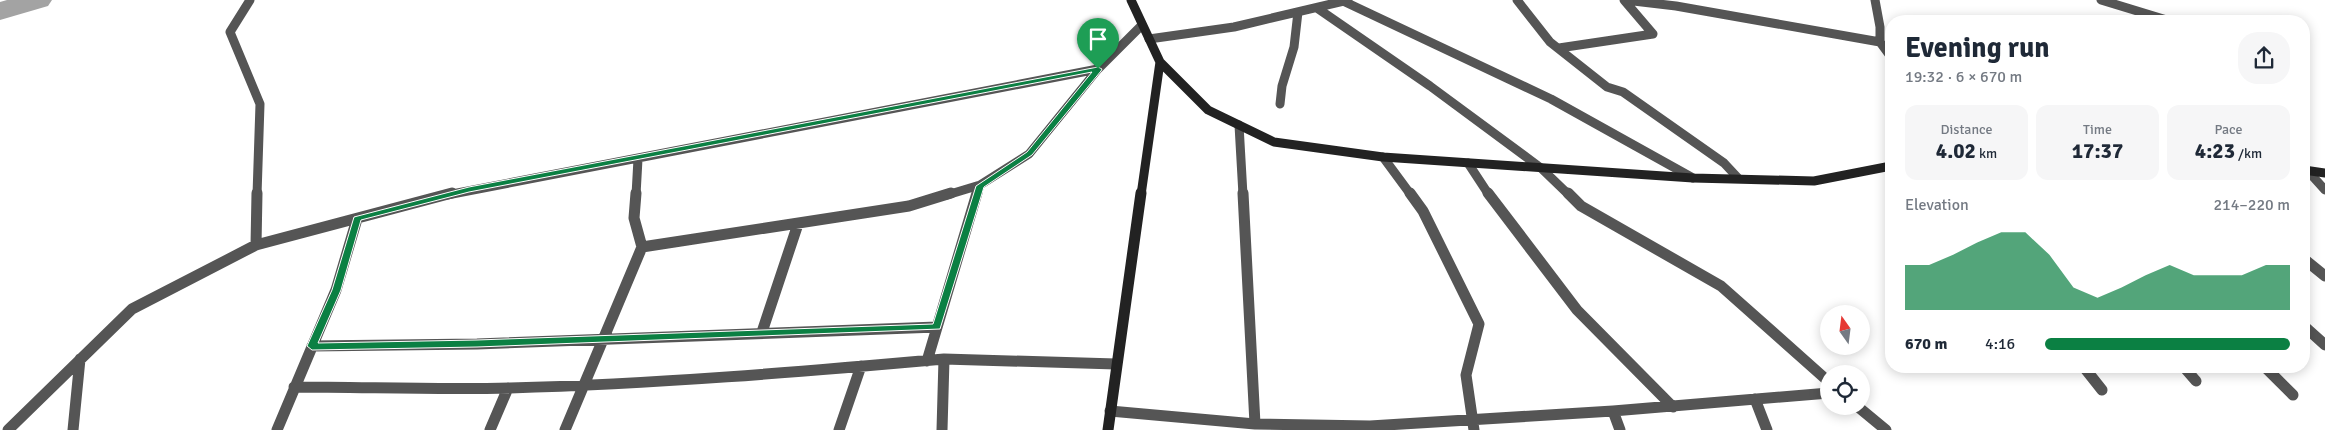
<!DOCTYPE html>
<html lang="en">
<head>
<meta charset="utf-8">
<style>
  :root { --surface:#fff; --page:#f6f6f7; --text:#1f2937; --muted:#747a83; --accent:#0b8043 }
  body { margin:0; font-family:Signika,sans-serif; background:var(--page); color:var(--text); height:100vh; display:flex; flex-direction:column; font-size:19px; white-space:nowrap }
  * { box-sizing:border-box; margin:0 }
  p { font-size:16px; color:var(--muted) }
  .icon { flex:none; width:28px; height:28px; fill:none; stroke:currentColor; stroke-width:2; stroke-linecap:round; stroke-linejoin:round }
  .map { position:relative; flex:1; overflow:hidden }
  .details { position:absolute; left:1885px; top:15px; width:425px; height:358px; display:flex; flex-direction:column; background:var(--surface); border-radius:20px; box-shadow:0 2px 12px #0003 }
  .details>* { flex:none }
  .needle { width:32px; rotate:346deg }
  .buttons { position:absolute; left:1820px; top:305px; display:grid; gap:10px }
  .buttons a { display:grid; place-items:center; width:50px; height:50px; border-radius:50%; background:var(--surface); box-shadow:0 2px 12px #0003; font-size:25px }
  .pin { position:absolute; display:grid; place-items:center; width:42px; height:42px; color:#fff; margin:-51px -21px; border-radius:50% 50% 50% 0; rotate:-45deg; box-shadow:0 0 5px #0007 }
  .pin .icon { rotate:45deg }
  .round { display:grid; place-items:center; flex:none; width:52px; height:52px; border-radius:20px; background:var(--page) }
  .head { display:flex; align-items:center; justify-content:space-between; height:85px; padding:0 20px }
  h1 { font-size:28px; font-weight:700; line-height:38px }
  .stats { display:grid; grid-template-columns:repeat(3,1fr); gap:8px; height:85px; padding:5px 20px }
  .stats div { display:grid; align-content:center; border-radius:12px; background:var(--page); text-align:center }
  .stats b { font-size:21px; font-weight:700 }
  .stats small { font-size:14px; font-weight:400 }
  .stats p { font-size:14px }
  .chart { height:140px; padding:10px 20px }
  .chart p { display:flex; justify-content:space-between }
  .chart svg { width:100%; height:90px; margin-top:5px; fill:var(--accent); opacity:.7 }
  ul { padding:0 20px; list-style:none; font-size:16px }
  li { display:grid; grid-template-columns:80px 60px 1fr; align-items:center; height:38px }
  li i { height:12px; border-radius:6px; background:var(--accent) }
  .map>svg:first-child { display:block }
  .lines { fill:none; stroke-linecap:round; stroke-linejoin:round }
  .river { fill:#a3a3a3; fill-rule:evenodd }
  .street-far1 { stroke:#555; stroke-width:9 }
  .street { stroke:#555; stroke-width:11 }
  .secondary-far1 { stroke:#222; stroke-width:9 }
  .secondary { stroke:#222; stroke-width:11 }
  .route { fill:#0b8043; stroke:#fff; fill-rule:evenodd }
</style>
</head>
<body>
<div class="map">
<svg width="2325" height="430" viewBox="0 0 2325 430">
  <rect width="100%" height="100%" fill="#fff"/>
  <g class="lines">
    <!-- river -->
    <path class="river" d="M7 0H52L48 6 0 20V2Z"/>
    <!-- street-far1 -->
    <path class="street-far1" d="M250 0 230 32 260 104 257 195
      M1517 0 1550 42 1607 87 1623 92 1724 163 1738 178
      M1625 0 1676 6 1880 42
      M1875 0 1880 27V42L1891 57
      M2101 0 2170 21
      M1343 1 1551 99 1693 178
      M1317 8 1430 86 1541 168 1569 195
      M1149 39 1234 27 1348 0
      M1559 48 1653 34 1624 0
      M1280 104 1282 86 1294 47 1298 12
      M1239 125 1243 195
      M1383 157 1411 195
      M1468 163 1489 195
      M2307 170 2325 190
      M447 195 1098 69
      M636 195 638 159
      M947 195 980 185 1029 154 1098 69 1142 25
      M977 195 980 185"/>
    <!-- street -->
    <path class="street" d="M1243 193 1255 424
      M1410 193 1423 211 1479 324 1466 375 1474 430
      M1488 193 1577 310 1673 407
      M1568 193 1581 206 1721 286 1829 382
      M256 245 257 193
      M642 247 909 206 951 193
      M2304 259 2325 276
      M2304 326 2325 345
      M762 332 798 224
      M312 346 477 344 937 327
      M927 361 977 193
      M2083 366 2102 390
      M2183 366 2196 381
      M2264 366 2293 395
      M294 387C366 387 438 390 510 388 655 384 799 372 944 359
      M1755 399 1767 430
      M1857 406 1886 430
      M1110 411 1255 424 1370 426 1613 411 1829 393
      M1613 411 1620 430
      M8 430 132 309 256 245 452 193
      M73 430 80 359
      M277 430 336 290 357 219
      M490 430 508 388
      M565 430 642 247 634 218 636 193
      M839 430 861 366
      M942 430 944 359 1116 364"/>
    <!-- secondary-far1 -->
    <path class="secondary-far1" d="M1131 0 1160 62 1208 110 1274 142 1383 157 1693 178 1814 181 1891 166
      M2304 170 2325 173
      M1141 195 1160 62"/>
    <!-- secondary -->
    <path class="secondary" d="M1108 430 1141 193"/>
  </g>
  <!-- route -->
  <path class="route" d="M1098 67 1102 69 1101 71 1032 155 984 187 940 329 477 347 312 350 307 346 332 290 354 217 469 187ZM1092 72 1027 152 976 186 933 324 477 340 318 343 341 290 361 220 469 192Z"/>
</svg>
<div class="buttons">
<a><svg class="needle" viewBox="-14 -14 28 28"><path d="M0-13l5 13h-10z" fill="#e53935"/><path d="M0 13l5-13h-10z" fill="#747a83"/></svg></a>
<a><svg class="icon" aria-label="locate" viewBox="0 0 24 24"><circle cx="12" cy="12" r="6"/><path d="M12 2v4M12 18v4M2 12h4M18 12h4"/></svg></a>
</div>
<div class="pin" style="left:1098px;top:69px;background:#1e9e55"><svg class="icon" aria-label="arrive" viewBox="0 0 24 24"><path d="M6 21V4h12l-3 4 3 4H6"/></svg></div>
<section class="details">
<div class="head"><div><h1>Evening run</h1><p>19:32 · 6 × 670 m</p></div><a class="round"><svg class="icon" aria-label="share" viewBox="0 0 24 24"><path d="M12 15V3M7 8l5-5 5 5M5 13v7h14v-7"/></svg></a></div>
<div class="stats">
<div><p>Distance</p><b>4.02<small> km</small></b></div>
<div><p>Time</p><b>17:37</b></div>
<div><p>Pace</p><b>4:23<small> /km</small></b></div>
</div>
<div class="chart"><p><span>Elevation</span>214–220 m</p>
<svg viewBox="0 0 160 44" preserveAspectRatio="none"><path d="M0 44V22L10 22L20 17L30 11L40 6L50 6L60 17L70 33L80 38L90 33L100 27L110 22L120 27L130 27L140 27L150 22L160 22V44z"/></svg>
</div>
<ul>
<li><b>670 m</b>4:16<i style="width:100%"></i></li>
</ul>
</section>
</div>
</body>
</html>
